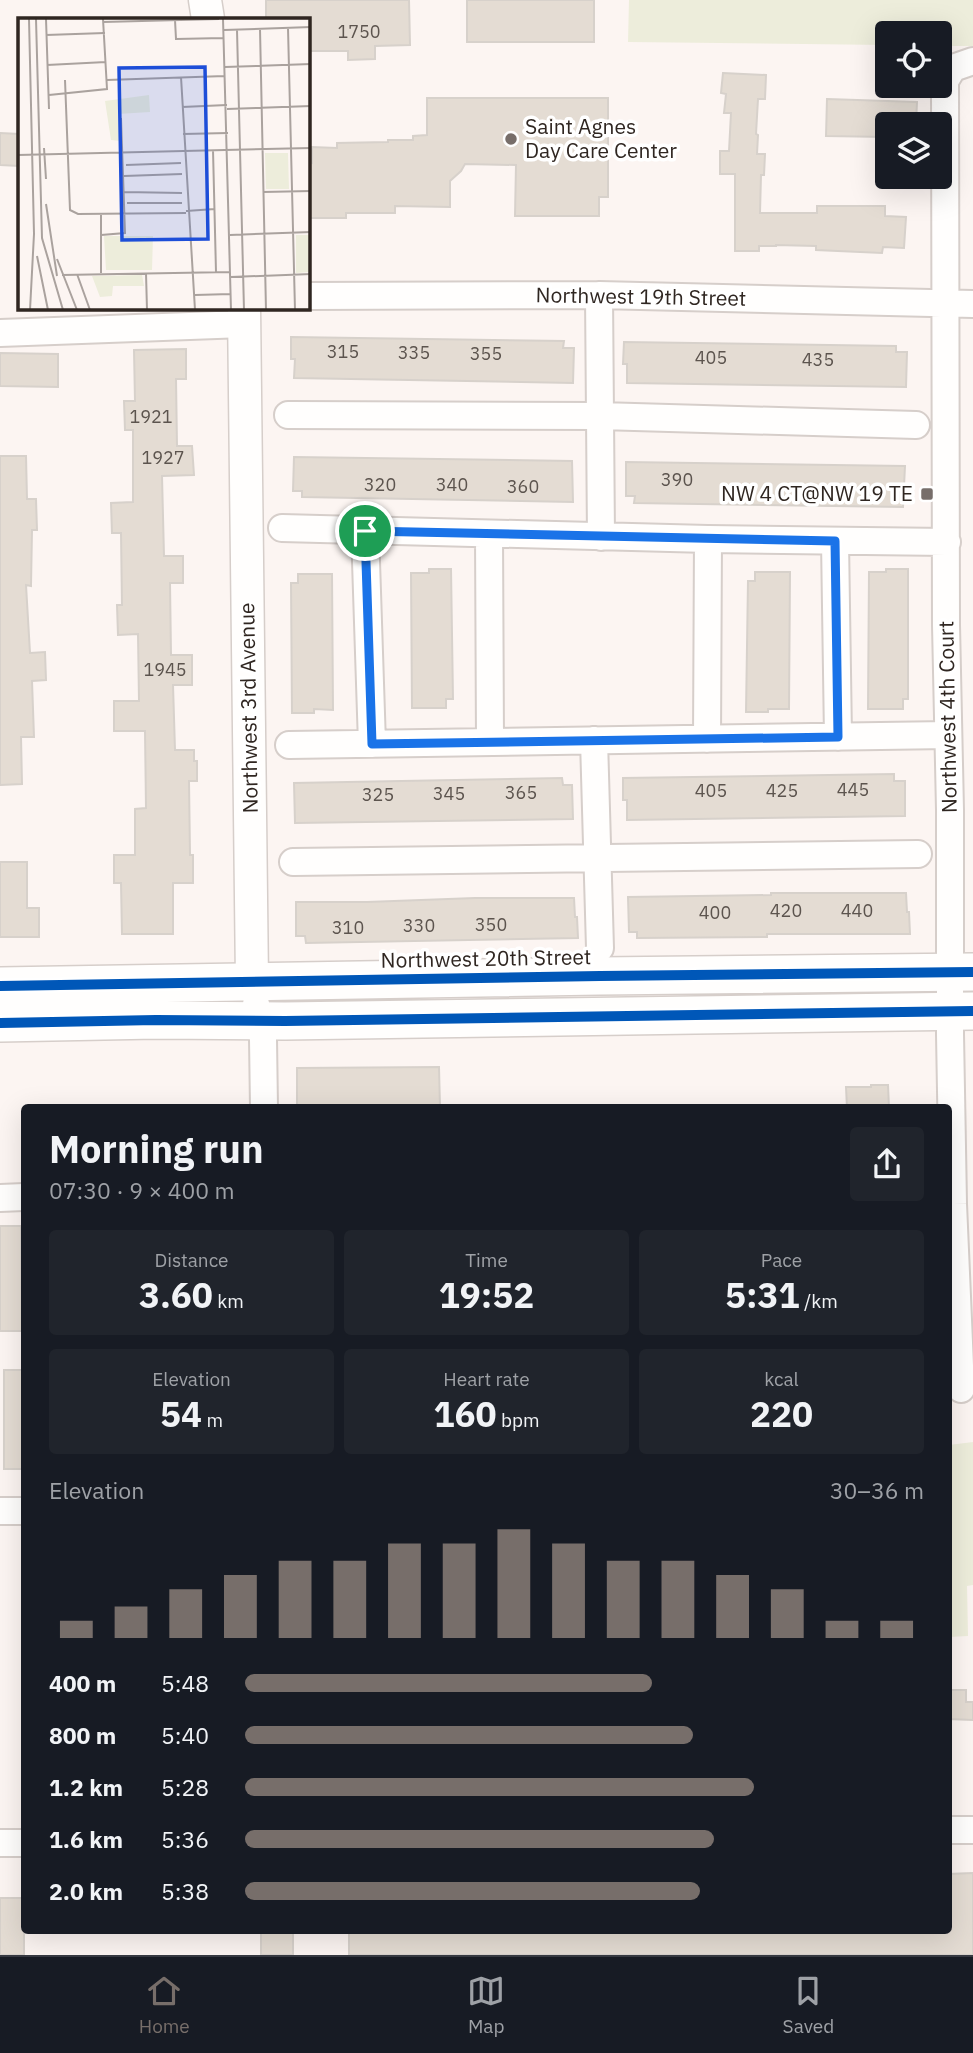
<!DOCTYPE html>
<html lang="en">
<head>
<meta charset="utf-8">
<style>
  :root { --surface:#171b24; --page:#20242c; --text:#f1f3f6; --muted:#9ea1a6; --line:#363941; --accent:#776e6a }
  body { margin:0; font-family:"IBM Plex Sans",sans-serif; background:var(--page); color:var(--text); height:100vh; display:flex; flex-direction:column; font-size:26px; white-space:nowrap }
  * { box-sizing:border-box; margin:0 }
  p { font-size:23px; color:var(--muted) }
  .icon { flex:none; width:38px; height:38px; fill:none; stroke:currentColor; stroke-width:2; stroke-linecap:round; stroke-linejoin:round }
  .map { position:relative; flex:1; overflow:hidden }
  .panel { position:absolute; left:21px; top:1104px; width:931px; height:830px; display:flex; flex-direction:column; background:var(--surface); border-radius:7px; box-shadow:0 7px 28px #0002 }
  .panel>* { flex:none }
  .tools { position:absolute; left:875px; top:21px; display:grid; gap:14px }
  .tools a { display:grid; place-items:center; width:77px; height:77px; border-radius:7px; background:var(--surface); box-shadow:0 7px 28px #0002; font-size:35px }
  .pin { position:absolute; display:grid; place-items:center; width:60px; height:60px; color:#fff; margin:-30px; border:4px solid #fff; border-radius:50%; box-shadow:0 2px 7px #0007 }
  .round { display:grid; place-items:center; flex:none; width:74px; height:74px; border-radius:7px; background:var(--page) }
  .headline { display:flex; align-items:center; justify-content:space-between; height:119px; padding:0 28px }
  h1 { font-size:38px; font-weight:700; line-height:52px }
  .figures { display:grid; grid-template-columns:repeat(3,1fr); gap:10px; height:119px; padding:7px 28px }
  .figures div { display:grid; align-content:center; border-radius:7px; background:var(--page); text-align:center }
  .figures b { font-size:35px; font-weight:700 }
  .figures small { font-size:19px; font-weight:400 }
  .figures p { font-size:19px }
  .chart { height:196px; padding:14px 28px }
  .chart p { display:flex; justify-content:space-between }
  .chart svg { width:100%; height:126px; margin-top:7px; stroke:var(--accent); stroke-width:6 }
  ul { padding:0 28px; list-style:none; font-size:23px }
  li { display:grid; grid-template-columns:112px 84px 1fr; align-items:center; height:52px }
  li i { height:18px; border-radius:9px; background:var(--accent) }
  .dock { display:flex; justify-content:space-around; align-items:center; height:98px; border-top:2px solid var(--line); background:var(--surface); font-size:19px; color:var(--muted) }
  .dock a { display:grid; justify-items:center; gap:4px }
  .dock .active { color:var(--accent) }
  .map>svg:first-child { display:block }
  .green { fill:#ededdb }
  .building { fill:#e4dcd3; stroke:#d7d1cb; stroke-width:2 }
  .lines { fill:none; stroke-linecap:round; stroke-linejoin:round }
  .minor-casing { stroke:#d6ceca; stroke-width:30 }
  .tertiary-casing { stroke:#d6ceca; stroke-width:35 }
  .secondary-casing { stroke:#d6ceca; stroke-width:40 }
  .minor { stroke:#fffefd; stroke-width:26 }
  .tertiary { stroke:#fffefd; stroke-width:32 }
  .secondary { stroke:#fffefd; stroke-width:37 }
  .cycleway-casing { stroke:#fff; stroke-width:15 }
  .cycleway { stroke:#0057b8; stroke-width:10 }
  .route-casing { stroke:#fff; stroke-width:14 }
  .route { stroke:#1a73e8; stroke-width:9 }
  .poi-dot { fill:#776e6a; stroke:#fff; stroke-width:2.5 }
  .labels { text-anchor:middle; stroke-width:7; stroke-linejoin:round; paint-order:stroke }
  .number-label { font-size:18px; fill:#5c544e }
  .poi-label { font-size:21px; fill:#2f2621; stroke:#fff; text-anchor:start }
  .street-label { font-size:21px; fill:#2f2621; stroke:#fff }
  .inset-road { fill:none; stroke:#aaa29e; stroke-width:2 }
  .view { fill:#1d4ed8; fill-opacity:0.15; stroke:#1d4ed8; stroke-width:3.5 }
  .inset-edge { fill:none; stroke:#2f2621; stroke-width:3.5 }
</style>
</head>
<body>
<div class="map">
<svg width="973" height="1955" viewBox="0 0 973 1955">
  <rect width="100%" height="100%" fill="#fcf5f2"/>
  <!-- green -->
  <path class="green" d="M629 0H973V46H940V33H887V45L628 42Z
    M973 1442V1585L967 1586 968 1636 949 1637V1445Z"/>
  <!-- building -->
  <path class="building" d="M266 0H409L410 45 375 46V59L348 60V51H308V19H266Z
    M467 0H594V42H467Z
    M723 73 766 75 765 99H758L756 134 758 135 757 154H765L764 175H761L760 213H817V206H885V216L906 217 904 248 883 247 882 253 816 250V246L776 245V246H759V251H735V174H720V151H729L731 113H724L726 94 721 93Z
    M427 98H608V197H599V216H515L516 165 465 164 461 171 450 181V207L395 206V213H346V218H308V162L312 163V147L337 148V143L388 142V140H413V136L427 135Z
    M827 99 917 102 916 124H887V137L826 136Z
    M0 133 19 134V166L0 165Z
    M291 337 564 341 563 348H574L573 383 294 378 295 359H291Z
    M624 342 896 346V352H907L906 387 627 383V364H623Z
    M186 349V379H176L177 446H192L194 475 162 476 164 556H183V583H170L171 655H192V685H173L175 750H194V761H197V781H189L190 855H193V883H173V934H122L121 883H114V855H135V809L146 808 145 731H114V701H139L138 634 118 635 117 605H122L121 533H112L111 503 133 502V430H125L124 401H135L134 350Z
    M0 353 58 354V387L0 386Z
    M0 456H26L27 499H36L37 530H32L31 586 26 585 30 653 45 652 46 680 32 681 34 737H21L22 784 0 785Z
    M294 457 572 461 573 502 302 497V491H293Z
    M626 462 905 466 903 507 634 503 635 496H626Z
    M429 569H451L453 699H446V708H412L411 573H429Z
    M886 569H908V699H903V709H868L869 572H886Z
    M755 572H790L789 709H768V712H746L748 581H755Z
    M298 574H332L333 710 314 709V713H292L291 583H298Z
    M894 774V781H905V816L627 820V800H623V778Z
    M562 778 563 785H572L573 819 295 823 294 783Z
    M0 862H27V908H39V937H0Z
    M771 893H906L907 912H909L910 934H767V937L637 938V932H629L628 897 771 895Z
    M475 898H574L575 917H577L578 938 306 943 305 936H296V902H367Z
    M439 1067 440 1108H297V1068Z
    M871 1085H888L889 1108H847L846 1087H871Z
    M0 1226H21L22 1331H0Z
    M4 1370H24V1469H4Z
    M948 1690H966V1702H973V1720L948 1719Z
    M973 1873V1955H349V1930H948V1874Z
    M0 1898H24V1955H0Z
    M261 1930H293V1955H261Z"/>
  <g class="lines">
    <!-- minor casing -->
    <g class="minor-casing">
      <path id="minor" d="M599 295 601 537
        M308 296 599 295 973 304
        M0 333 244 324
        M288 415 600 416 916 425
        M282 528 708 539 947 542
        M365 531 372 744
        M489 534 490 742
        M835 541 838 737
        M707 739 708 539
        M594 740 600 948
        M289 745 948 735
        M293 862 918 854
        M256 1004 263 1039 264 1108
        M0 1198 24 1197
        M961 1389 953 1204 950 1034V810L946 625 945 81 953 68 973 61
        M0 1511H24
        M948 1830H973
        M0 1843H24"/>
    </g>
    <!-- tertiary casing -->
    <g class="tertiary-casing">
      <path id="tertiary" d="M205 0 208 19
        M244 308 252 982"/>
    </g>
    <!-- secondary casing -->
    <g class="secondary-casing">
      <path id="secondary" d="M0 986 600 976 973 972
        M0 1023 156 1020 285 1021 973 1011"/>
    </g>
    <!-- minor -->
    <use href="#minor" class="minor"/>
    <!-- tertiary -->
    <use href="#tertiary" class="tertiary"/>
    <!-- secondary -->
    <use href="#secondary" class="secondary"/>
    <!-- cycleway casing -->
    <g class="cycleway-casing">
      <path id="cycleway" d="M0 986 600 976 973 972
        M0 1023 156 1020 285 1021 973 1011"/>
    </g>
    <!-- cycleway -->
    <use href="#cycleway" class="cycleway"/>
  </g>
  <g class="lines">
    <!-- route casing -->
    <g class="route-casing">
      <path id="route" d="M365 531 835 541 838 737 372 744Z"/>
    </g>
    <!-- route -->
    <use href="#route" class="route"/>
  </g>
  <!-- markers -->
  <g class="poi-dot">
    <circle cx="511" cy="139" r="7"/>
    <rect x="920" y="487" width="14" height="14" rx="3.5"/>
  </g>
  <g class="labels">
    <!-- number labels -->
    <g class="number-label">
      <text x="359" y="38">1750</text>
      <text x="343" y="358">315</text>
      <text x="414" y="359">335</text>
      <text x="486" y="360">355</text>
      <text x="711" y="364">405</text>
      <text x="818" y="366">435</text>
      <text x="151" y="423">1921</text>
      <text x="163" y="464">1927</text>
      <text x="677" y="486">390</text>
      <text x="380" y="491">320</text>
      <text x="452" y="491">340</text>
      <text x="523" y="493">360</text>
      <text x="165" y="676">1945</text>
      <text x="853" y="796">445</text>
      <text x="711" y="797">405</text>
      <text x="782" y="797">425</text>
      <text x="521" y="799">365</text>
      <text x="449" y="800">345</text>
      <text x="378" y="801">325</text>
      <text x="786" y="917">420</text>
      <text x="857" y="917">440</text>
      <text x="715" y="919">400</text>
      <text x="491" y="931">350</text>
      <text x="419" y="932">330</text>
      <text x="348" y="934">310</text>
    </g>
    <!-- poi labels -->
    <g class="poi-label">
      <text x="525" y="134">Saint Agnes<tspan x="525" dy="24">Day Care Center</tspan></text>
      <text x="913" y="501" text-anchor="end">NW 4 CT@NW 19 TE</text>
    </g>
    <!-- street labels -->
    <g class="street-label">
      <text transform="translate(641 297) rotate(1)" y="7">Northwest 19th Street</text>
      <text transform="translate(249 708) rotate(-91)" y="7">Northwest 3rd Avenue</text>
      <text transform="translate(948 717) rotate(-91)" y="7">Northwest 4th Court</text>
      <text transform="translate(486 959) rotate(-1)" y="7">Northwest 20th Street</text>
    </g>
  </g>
  <!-- overview -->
  <g transform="translate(18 18)">
    <rect width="292" height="292" fill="#fcf5f2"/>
    <path d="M131 77 132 94 100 96 103 123 93 122 87 83ZM247 135H270L271 171H248ZM278 217H292V254L278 255ZM86 218H135L134 252H88ZM124 257 126 268H95L94 278 82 279 74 258Z" fill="#ededdb"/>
    <path class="inset-road" d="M11 1 16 216 12 292M18 1 24 220 45 292M28 1 31 91M205 1 213 292M157 2 158 21 206 20M85 4 201 1M270 10 277 292M242 11 248 292M206 12 293 9M219 12 226 292M28 17 87 15M29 47 88 44M207 49 293 46M163 59 177 292M47 62 52 192 60 196 168 195M89 62 207 58M31 77 89 71 85 1M164 89 209 87M209 91 293 88M165 116 210 115M26 130 28 161M195 132 198 254M0 137 293 130M108 147 163 145M106 158 164 156M106 174 164 175M245 174 293 173M109 185H164M28 186 39 258M168 193 197 191M83 196V255M83 217 107 215 103 100M212 217 293 214M19 238 30 292M39 241 59 292M128 255 129 292M59 256 72 292M44 257 212 254M213 259 293 256M177 277 213 276"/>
    <path class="view" d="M187 49 190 221 104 222 101 50Z"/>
    <rect width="292" height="292" class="inset-edge"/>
  </g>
</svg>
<div class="tools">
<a><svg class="icon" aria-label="locate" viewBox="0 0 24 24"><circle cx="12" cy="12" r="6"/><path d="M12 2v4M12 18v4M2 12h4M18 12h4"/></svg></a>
<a><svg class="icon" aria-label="layers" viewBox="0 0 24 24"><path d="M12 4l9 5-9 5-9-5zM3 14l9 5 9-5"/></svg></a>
</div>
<div class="pin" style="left:365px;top:531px;background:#1e9e55"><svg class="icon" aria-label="arrive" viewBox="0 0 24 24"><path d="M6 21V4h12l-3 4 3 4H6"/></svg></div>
<section class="panel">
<div class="headline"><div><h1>Morning run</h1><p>07:30 · 9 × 400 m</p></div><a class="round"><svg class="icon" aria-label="share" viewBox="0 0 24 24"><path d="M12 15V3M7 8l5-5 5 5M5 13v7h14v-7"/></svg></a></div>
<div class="figures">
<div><p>Distance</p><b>3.60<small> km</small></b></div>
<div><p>Time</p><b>19:52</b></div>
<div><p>Pace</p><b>5:31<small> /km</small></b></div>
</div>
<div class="figures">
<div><p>Elevation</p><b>54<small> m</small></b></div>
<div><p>Heart rate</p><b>160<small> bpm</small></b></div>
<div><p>kcal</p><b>220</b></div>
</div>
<div class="chart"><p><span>Elevation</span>30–36 m</p>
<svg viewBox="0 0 160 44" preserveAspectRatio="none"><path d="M5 44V38M15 44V33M25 44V27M35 44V22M45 44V17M55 44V17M65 44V11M75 44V11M85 44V6M95 44V11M105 44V17M115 44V17M125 44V22M135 44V27M145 44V38M155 44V38"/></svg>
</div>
<ul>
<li><b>400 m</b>5:48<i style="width:60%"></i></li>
<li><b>800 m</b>5:40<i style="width:66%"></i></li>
<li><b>1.2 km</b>5:28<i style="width:75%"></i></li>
<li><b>1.6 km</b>5:36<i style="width:69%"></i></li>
<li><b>2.0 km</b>5:38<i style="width:67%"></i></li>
</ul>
</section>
</div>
<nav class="dock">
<a class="active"><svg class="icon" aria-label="home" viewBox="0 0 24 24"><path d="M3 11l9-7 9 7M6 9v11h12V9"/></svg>Home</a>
<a><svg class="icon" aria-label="map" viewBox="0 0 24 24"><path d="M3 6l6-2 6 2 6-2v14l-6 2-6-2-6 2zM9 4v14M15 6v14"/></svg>Map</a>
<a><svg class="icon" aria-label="saved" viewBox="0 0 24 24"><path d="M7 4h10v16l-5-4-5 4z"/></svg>Saved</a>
</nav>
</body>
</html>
